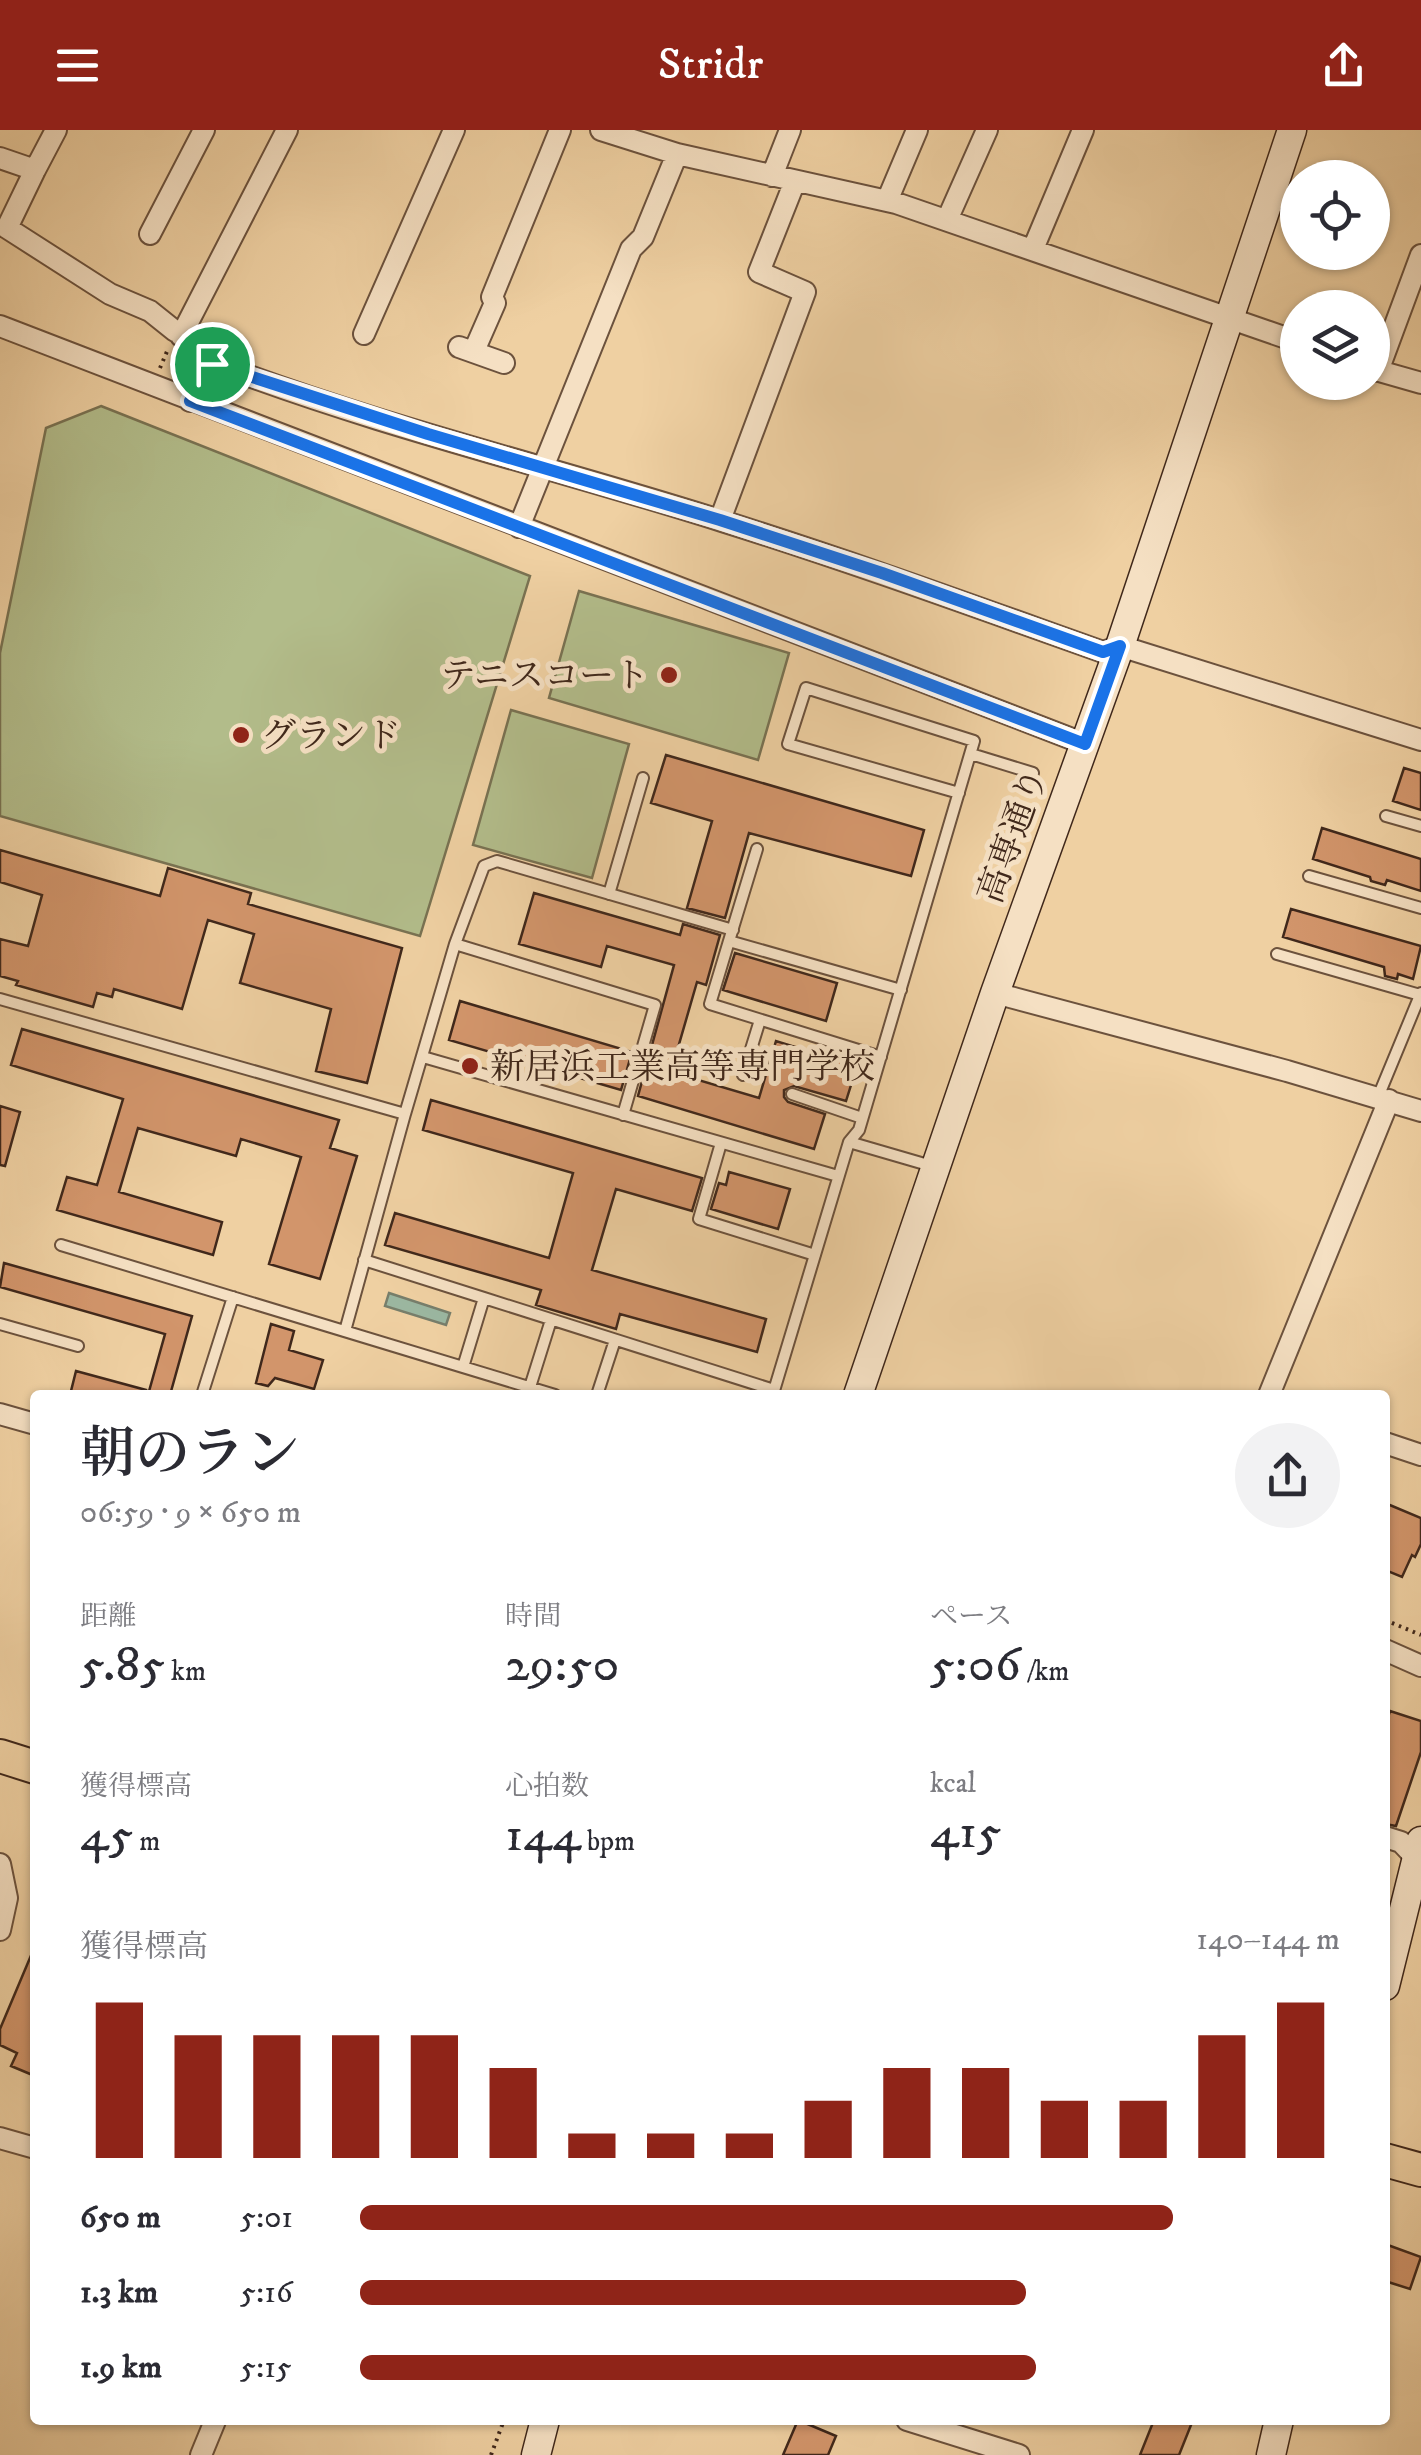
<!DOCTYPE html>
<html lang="ja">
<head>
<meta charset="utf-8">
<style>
  :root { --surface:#fff; --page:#f2f2f3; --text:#2b2b33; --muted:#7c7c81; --accent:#8f2418 }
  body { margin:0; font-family:"IM FELL DW Pica","Noto Serif JP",serif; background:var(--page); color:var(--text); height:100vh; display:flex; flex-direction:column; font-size:38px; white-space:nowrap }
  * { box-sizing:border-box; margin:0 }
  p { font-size:32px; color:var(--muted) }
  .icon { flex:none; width:55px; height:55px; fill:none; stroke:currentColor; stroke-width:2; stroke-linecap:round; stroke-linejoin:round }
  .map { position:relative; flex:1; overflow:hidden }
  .details { position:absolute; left:30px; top:1260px; width:1360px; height:1035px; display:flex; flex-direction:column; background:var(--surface); border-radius:10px; box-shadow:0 2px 8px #0004 }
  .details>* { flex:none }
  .fabs { position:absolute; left:1280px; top:30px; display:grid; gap:20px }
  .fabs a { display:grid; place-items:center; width:110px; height:110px; border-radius:50%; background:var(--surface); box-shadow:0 2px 8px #0004; font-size:50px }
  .pin { position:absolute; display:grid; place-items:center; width:85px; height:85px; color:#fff; margin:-42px; border:5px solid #fff; border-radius:50%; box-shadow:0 2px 10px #0007 }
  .round { display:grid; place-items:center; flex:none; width:105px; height:105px; border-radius:52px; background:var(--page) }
  .overview { display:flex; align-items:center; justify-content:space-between; height:170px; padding:0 50px }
  h1 { font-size:55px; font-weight:600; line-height:75px }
  .metrics { display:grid; grid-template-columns:repeat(3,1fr); gap:15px; height:170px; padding:10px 50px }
  .metrics div { display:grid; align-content:center }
  .metrics b { font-size:50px; font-weight:600 }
  .metrics small { font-size:28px; font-weight:400 }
  .metrics p { font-size:28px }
  .chart { height:280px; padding:20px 50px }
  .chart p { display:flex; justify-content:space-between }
  .chart svg { width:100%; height:180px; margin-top:10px; stroke:var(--accent); stroke-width:6 }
  ul { padding:0 50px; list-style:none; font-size:32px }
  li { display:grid; grid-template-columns:160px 120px 1fr; align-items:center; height:75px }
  li i { height:25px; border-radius:12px; background:var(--accent) }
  header { display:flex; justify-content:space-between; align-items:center; height:130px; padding:0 50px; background:var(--accent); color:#fff; font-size:45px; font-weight:600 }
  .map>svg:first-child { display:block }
  .green { fill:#b2bc8a; stroke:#797252; stroke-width:2.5 }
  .water { fill:#9bb7a1; stroke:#777e6b; stroke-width:2.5 }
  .building { fill:#d2956b; stroke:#40281b; stroke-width:2.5 }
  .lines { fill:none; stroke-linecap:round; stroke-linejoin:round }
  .lane-casing { stroke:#6c523d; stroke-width:14 }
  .street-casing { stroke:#6c523d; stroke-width:24 }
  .secondary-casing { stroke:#40281b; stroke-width:31 }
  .primary-casing { stroke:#40281b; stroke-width:36 }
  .path { stroke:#40281b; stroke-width:4; stroke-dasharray:2.5 5; stroke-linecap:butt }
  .lane { stroke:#f5e0c3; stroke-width:10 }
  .street { stroke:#f5e0c3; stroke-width:20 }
  .secondary { stroke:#f5e0c3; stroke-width:28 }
  .primary { stroke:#efd0a2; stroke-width:32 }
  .route-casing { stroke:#fff; stroke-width:20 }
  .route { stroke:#1a73e8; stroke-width:12 }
  .poi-dot { fill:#8f2418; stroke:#f5e0c3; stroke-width:4 }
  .labels { text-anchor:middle; stroke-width:10; stroke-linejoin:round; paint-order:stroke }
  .poi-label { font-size:35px; fill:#40281b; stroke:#f5e0c3; text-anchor:start }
  .street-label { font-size:35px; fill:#40281b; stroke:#f5e0c3 }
</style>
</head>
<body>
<header><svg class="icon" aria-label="menu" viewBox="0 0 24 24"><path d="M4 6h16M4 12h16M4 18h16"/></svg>Stridr<svg class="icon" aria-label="share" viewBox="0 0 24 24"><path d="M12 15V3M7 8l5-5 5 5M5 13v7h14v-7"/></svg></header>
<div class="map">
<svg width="1421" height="2325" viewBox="0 0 1421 2325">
  <rect width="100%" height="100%" fill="#efd0a2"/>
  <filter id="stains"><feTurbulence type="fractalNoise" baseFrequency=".002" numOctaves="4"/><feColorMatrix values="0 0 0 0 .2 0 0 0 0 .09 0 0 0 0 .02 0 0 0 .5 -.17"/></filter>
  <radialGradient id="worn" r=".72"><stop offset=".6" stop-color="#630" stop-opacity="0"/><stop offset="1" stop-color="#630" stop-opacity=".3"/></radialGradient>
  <!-- green -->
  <path class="green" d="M101 276 530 446 420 806 0 686V523L46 298Z
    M579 461 789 523 758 630 549 568Z
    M511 580 629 614 592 748 473 715Z"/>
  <!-- water -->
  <path class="water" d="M389 1163 450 1183 446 1195 385 1176Z"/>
  <!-- building -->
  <path class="building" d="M666 625 924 700 911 746 749 703 725 788 687 778 712 691 651 673Z
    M1404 638 1421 643V680L1393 671Z
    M1322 698 1421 729V761L1387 750 1385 755 1371 751 1370 747 1313 729Z
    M0 720 160 766 168 738 251 763 248 774 402 818 367 953 316 941 331 879 240 853 254 804 208 790 182 879 114 859 112 867 97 863 93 877 16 855 18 851 0 846V809L28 816 42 765 0 752Z
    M534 763 680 805 683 794 720 805 706 855 697 852 671 942 759 968 776 911 857 936 846 971 794 956 784 960V967L788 972 825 984 814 1019 638 966 674 835 607 816 601 837 519 814Z
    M1291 779 1421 816 1413 849 1398 844 1397 849 1385 846 1384 837 1283 807Z
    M735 823 837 853 826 891 723 860Z
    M460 871 632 922 621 960 449 910Z
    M22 899 339 990 330 1018 357 1026 320 1149 269 1134 301 1027 241 1009 236 1026 138 998 119 1062 222 1092 213 1125 57 1080 67 1047 97 1055 123 969 11 935Z
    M431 970 702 1048 692 1081 616 1059 592 1140 766 1189 757 1222 620 1184 616 1199 536 1175 541 1160 385 1115 395 1083 549 1128 573 1043 423 1000Z
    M0 976 20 982 5 1036 0 1035Z
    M729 1042 790 1059 778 1099 711 1079 719 1053 726 1055Z
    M4 1133 192 1186 170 1265H148L165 1204 0 1157Z
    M271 1194 294 1201 289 1220 323 1230 314 1259 275 1248 268 1256 256 1253Z
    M76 1241 146 1260 145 1265H70Z
    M1385 1373 1421 1388V1414L1415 1427 1412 1425 1402 1447 1385 1440Z
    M1390 1581 1421 1591V1622L1396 1696 1385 1694V1596Z
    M35 1816V1946L11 1936 17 1923 0 1915V1899Z
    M1385 2114 1421 2127 1410 2159 1385 2151Z
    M798 2290 836 2306 828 2325H783Z
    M1154 2290H1193L1179 2325H1140Z"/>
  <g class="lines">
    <!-- lane casing -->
    <g class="lane-casing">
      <path id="lane" d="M971 624 1033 643
        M1386 686 1421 696
        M757 719 729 811 901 860
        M1309 746 1421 778
        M609 764 643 648
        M729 811 710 874 881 927
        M1277 824 1420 865
        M0 869 405 984 455 814
        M423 927 838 1046
        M743 945 760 890
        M792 964 862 988
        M1378 967 1421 863
        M623 985 655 875 455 814 484 736 497 731 733 800
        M849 1012 859 1000 974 611 806 558 788 614 959 663
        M721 1013 699 1089 815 1125
        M61 1115 555 1265
        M364 1130 484 1168
        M0 1194 78 1216
        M345 1201 405 984
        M463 1237 484 1168 774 1260
        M530 1257 551 1190
        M773 1264 849 1012 935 1037
        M202 1265 233 1167
        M597 1265 615 1210"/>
    </g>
    <!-- street casing -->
    <g class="street-casing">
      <path id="street" d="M601 0 677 24 896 73 1298 212
        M0 28 35 40 56 0
        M35 40 7 98 110 164 150 181 175 201
        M772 46 790 0
        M887 71 917 0
        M947 90 987 0
        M150 104 204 0
        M1033 119 1083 0
        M0 196 1085 614
        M364 204 454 0
        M181 206 287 0
        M459 217 504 233
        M474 221 495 173 492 167 560 0
        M1372 239 1421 253
        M1378 241 1421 125
        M190 271 212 234 222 236C385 298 556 338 722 391 850 431 976 477 1103 522L1120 516 1421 610
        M720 390 805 162 759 142 795 51
        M519 397 631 119 643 107 677 24
        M995 863 1287 941 1421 981
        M1269 1265 1389 970
        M0 1284 35 1294
        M1385 1313 1421 1325
        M1385 1520 1421 1536
        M1385 1707 1401 1712 1421 1733
        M0 1734 7 1768 0 1800
        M0 2008 35 2018
        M907 2290 1019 2325
        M201 2325 215 2291"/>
    </g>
    <!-- secondary casing -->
    <g class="secondary-casing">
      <path id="secondary" d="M858 1265 995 863 1120 516 1292 0
        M1385 1856 1421 1711
        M536 2325 545 2290
        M1271 2325 1279 2290"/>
    </g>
    <!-- primary casing -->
    <g class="primary-casing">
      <path id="primary" d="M0 1626 35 1637
        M1385 2030 1421 2040"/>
    </g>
    <!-- path -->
    <path class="path" d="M160 238 168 219
      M1385 1490 1421 1505
      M491 2325 504 2290"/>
    <!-- lane -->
    <use href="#lane" class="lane"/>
    <!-- street -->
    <use href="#street" class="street"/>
    <!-- secondary -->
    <use href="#secondary" class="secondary"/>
    <!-- primary -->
    <use href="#primary" class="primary"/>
  </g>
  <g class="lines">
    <!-- route casing -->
    <g class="route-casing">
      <path id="route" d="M212 234 428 304 720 390 882 443 1103 522 1120 516 1085 614 190 271Z"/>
    </g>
    <!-- route -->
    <use href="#route" class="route"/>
  </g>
  <!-- markers -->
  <g class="poi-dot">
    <circle cx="669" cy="545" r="10"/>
    <circle cx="241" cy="605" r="10"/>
    <circle cx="470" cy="936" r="10"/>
  </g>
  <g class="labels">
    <!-- poi labels -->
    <g class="poi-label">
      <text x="649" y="557" text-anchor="end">テニスコート</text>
      <text x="261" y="617">グランド</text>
      <text x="490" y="948">新居浜工業高等専門学校</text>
    </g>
    <!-- street labels -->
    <g class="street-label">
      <text transform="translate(1012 705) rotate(-70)" y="12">高専通り</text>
    </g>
  </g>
  <rect width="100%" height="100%" filter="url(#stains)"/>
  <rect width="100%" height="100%" fill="url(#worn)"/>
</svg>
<div class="fabs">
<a><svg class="icon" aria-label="locate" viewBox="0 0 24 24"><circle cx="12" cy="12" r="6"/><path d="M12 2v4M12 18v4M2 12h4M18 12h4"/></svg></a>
<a><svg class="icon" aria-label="layers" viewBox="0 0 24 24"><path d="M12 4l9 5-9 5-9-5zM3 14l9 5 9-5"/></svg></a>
</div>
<div class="pin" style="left:212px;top:234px;background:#1e9e55"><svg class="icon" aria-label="arrive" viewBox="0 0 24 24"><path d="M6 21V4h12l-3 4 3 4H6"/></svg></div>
<section class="details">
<div class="overview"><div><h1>朝のラン</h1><p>06:59 · 9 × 650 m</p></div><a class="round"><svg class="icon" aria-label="share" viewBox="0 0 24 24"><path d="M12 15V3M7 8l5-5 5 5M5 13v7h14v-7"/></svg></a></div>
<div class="metrics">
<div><p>距離</p><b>5.85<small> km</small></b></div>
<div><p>時間</p><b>29:50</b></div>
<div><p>ペース</p><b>5:06<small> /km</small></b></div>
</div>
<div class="metrics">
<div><p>獲得標高</p><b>45<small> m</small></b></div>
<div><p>心拍数</p><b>144<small> bpm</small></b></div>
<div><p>kcal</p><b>415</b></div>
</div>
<div class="chart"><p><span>獲得標高</span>140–144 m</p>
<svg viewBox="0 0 160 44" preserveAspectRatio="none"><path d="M5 44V6M15 44V14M25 44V14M35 44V14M45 44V14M55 44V22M65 44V38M75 44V38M85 44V38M95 44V30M105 44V22M115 44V22M125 44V30M135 44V30M145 44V14M155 44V6"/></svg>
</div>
<ul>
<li><b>650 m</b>5:01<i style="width:83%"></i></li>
<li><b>1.3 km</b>5:16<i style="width:68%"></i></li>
<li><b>1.9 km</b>5:15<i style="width:69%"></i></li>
</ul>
</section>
</div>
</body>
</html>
